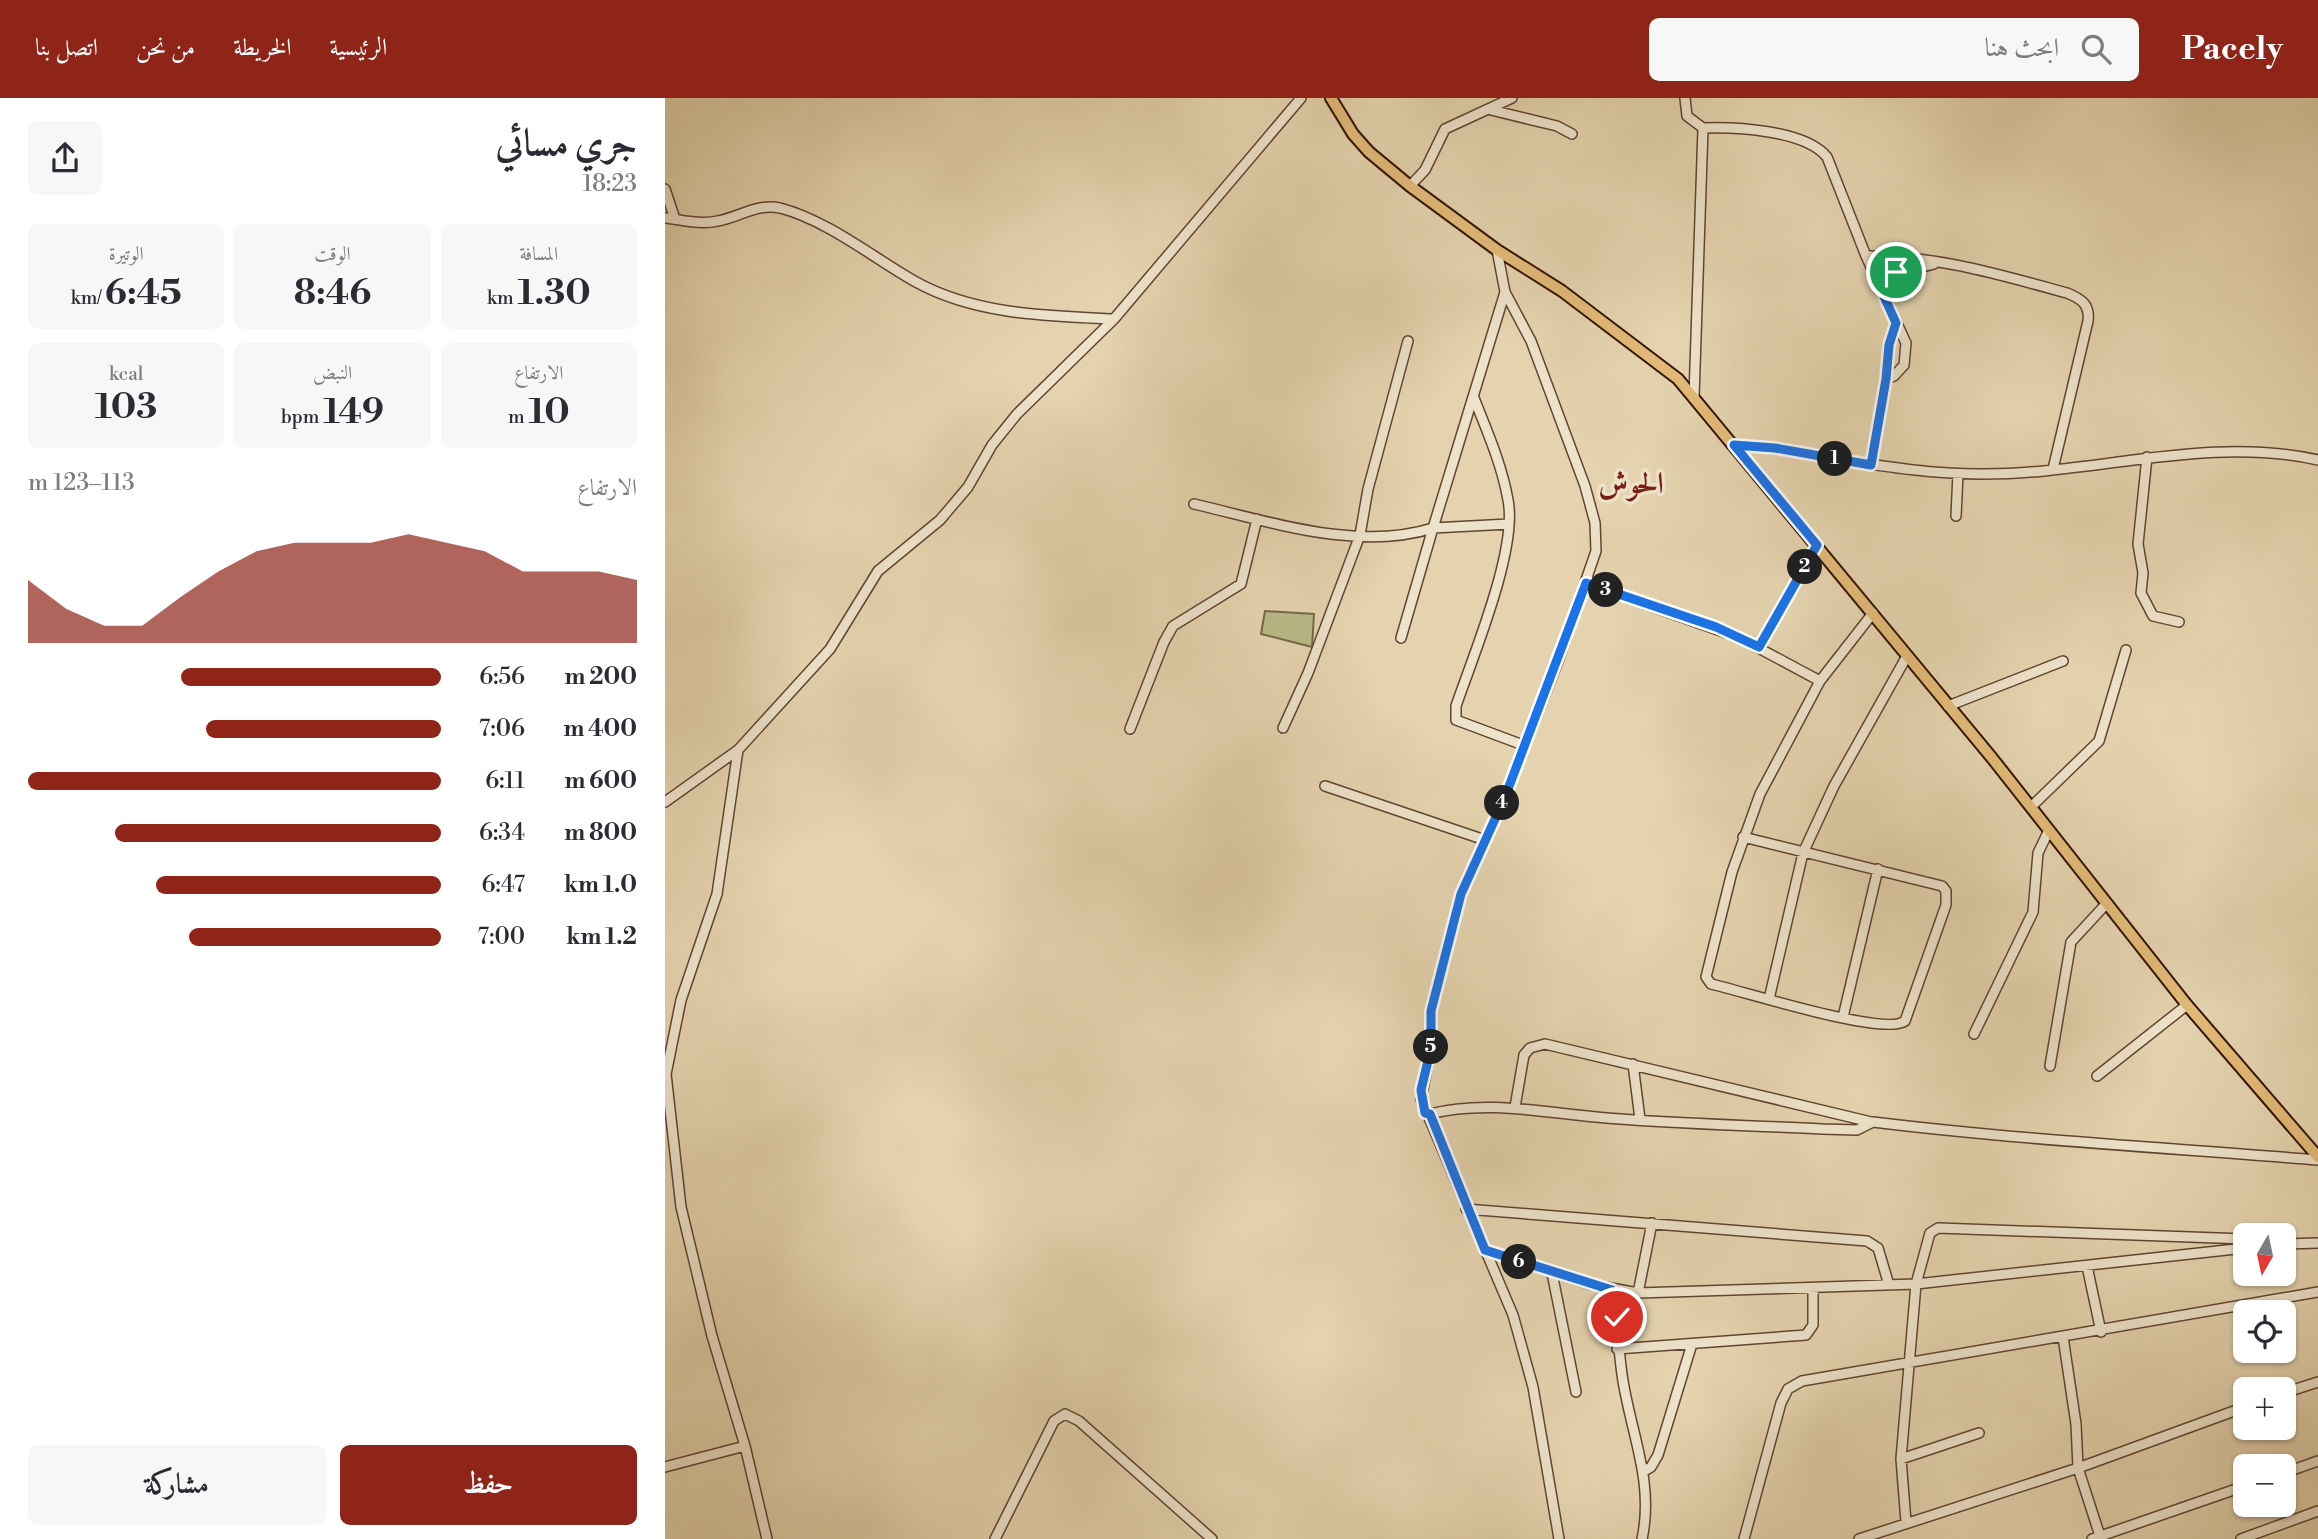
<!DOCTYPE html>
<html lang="ar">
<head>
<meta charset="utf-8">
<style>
  :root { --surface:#fff; --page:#f7f7f7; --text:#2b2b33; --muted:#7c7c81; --accent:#8f2418 }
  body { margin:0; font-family:"Libre Bodoni",Amiri,serif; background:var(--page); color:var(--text); direction:rtl; height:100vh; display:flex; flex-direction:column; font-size:26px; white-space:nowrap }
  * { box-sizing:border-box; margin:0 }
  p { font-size:23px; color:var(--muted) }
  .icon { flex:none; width:38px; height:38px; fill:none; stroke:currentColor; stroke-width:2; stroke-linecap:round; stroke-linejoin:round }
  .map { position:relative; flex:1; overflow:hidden; direction:ltr }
  .details { display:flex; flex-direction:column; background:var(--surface); width:665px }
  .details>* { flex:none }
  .needle { width:46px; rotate:189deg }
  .fabs { position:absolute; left:1568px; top:1125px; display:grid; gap:14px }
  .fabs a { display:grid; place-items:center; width:63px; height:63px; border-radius:10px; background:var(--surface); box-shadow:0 2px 5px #0004; font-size:35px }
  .pin { position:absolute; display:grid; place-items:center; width:60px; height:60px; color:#fff; margin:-30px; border:4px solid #fff; border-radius:50%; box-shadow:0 2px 7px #0007 }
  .km { position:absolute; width:35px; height:35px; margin:-18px; border-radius:50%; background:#222; color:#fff; font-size:19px; line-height:35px; text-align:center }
  .round { display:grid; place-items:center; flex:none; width:74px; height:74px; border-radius:10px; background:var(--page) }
  .overview { display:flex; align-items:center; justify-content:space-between; height:119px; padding:0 28px }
  h1 { font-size:38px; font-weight:700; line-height:52px }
  .figures { display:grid; grid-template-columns:repeat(3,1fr); gap:10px; height:119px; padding:7px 28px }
  .figures div { display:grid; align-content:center; border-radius:10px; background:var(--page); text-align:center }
  .figures b { font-size:35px; font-weight:700 }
  .figures small { font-size:19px; font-weight:400 }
  .figures p { font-size:19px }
  .chart { height:196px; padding:14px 28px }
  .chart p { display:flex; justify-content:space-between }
  .chart svg { width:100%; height:126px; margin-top:7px; fill:var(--accent); opacity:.7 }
  .primary-button { display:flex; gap:14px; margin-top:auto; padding:14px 28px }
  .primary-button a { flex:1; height:80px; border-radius:10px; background:var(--accent); color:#fff; font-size:28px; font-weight:700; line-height:80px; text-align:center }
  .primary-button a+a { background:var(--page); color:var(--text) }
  ul { padding:0 28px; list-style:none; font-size:23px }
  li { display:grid; grid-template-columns:112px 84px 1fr; align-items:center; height:52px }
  li i { height:18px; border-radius:9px; background:var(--accent) }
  header { display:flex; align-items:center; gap:42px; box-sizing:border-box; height:98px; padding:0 35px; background:var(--accent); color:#fff }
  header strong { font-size:33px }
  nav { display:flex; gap:38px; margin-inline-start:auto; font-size:24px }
  .search { width:490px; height:63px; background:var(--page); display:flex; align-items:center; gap:18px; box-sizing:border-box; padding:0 24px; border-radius:10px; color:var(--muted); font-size:26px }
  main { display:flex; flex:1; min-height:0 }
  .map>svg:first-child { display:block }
  .green { fill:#b7bb88; stroke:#766848; stroke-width:2 }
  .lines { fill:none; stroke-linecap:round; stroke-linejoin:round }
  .minor-casing { stroke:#614431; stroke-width:12 }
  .major-casing { stroke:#351407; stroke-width:14 }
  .minor { stroke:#ede2ca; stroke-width:9 }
  .major { stroke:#e2ba77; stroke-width:10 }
  .route-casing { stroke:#fff; stroke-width:14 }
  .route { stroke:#1a73e8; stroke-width:9 }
  .labels { text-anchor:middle; stroke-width:7; stroke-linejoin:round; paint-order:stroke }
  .district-label { font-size:30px; font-weight:bold; fill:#7a1f14; stroke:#ede2ca }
</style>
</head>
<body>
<header>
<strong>Pacely</strong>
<div class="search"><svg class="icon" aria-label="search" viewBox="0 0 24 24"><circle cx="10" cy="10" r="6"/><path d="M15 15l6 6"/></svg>ابحث هنا</div>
<nav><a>الرئيسية</a><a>الخريطة</a><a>من نحن</a><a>اتصل بنا</a></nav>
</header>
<main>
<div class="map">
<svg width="1653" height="1441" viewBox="0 0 1653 1441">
  <rect width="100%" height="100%" fill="#e4d3ae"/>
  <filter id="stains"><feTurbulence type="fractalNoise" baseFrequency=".00286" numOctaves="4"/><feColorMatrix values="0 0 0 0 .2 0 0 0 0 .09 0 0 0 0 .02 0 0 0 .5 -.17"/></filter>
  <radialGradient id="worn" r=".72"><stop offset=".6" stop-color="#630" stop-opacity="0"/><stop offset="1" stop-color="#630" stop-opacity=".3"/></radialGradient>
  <!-- green -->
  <path class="green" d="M600 513 649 516 647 549 596 536Z"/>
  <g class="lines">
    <!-- minor casing -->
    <g class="minor-casing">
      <path id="minor" d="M1020 0 1022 18 1038 30
        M826 12 892 28 907 36
        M745 88 760 72 780 31 847 0
        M0 91 10 121
        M0 120C18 122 35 127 53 123 74 119 93 105 115 110 162 122 210 161 251 184 311 217 383 218 449 221
        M832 152 840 194 866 243 920 388 930 425 931 453 893 563 840 699 796 796 766 913V950L756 1001 848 1217 868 1289 894 1441
        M1201 158C1270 157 1336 177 1402 195 1417 201 1425 207 1423 223L1388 371
        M1209 176 1246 172 1269 166
        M1029 299 1038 30C1071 29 1140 32 1162 59L1201 158 1241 245 1239 267 1229 278 1221 281
        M809 300C822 333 837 367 843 402 853 451 808 558 791 608V622L858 647
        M1069 347C1099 347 1128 354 1158 359 1211 367 1262 376 1316 376 1428 377 1541 337 1653 362
        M1482 359 1473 446 1478 475 1476 495 1488 518 1514 524
        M1206 367 1221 281 1224 247 1232 225
        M529 406C603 423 692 454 768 430L840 194
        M1291 418 1293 376
        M921 485 1073 539 1155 583
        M736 540 768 430 844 426
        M1094 549 1152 448
        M1283 608 1398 563
        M618 630 643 575 695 437 703 391 743 243
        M465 631 499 544 508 528 576 486 592 421
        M660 688 820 742
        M0 704 73 652 165 551 213 473 275 422 303 389 327 347 352 316 449 221 636 0
        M1366 709 1434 643 1461 552
        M1078 739 1277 788 1281 793V807L1240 923C1220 939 1078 893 1046 886L1041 879 1067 774 1095 696 1155 583 1208 515
        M1104 901 1138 755 1169 688 1242 558
        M1178 919 1213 771
        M1309 936 1368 814 1373 755 1384 732
        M968 966 975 1021
        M1385 968 1406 844 1442 805
        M1432 978 1522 907
        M850 1009 859 957 865 950 880 946 1206 1024
        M765 1016C819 1002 876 1014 931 1019 1006 1026 1082 1027 1157 1031L1192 1032 1208 1024C1356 1042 1505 1050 1653 1062
        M801 1111 1202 1143 1213 1150 1224 1187
        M1619 1146 1653 1145
        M820 1152 924 1186 973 1195 1251 1186 1580 1150
        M1422 1168 1436 1234
        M887 1175 911 1294
        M947 1192C953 1223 953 1253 958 1283 967 1338 989 1385 977 1441
        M973 1195 987 1125
        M1398 1239 1411 1326 1413 1370 1435 1438
        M952 1251 1141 1237 1148 1227V1192
        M1619 1295 1653 1284
        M80 1348 102 1441
        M1236 1361 1314 1335
        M0 1369 80 1348 47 1238 16 1109 1 976 16 902 52 796 73 652
        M979 1373 986 1369 993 1357 1027 1246
        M1619 1375 1653 1363
        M1241 1424 1236 1361 1251 1186 1265 1135 1273 1130 1580 1141
        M330 1441 389 1323 400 1316 414 1323 547 1441
        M1079 1441 1116 1305 1123 1291 1137 1283 1653 1194
        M1194 1441 1413 1370 1580 1309
        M1427 1441 1580 1388
        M1576 1441 1653 1413"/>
    </g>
    <!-- major casing -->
    <g class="major-casing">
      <path id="major" d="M666 0 688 36 704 54 745 88 832 152 897 193 1013 281 1327 660 1522 907 1653 1059"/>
    </g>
    <!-- minor -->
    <use href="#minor" class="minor"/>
    <!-- major -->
    <use href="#major" class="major"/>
  </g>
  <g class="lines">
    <!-- route casing -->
    <g class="route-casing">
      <path id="route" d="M952 1219 947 1192 820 1152 765 1016 760 1015 756 992 766 950V913L796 796 840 699 921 485 1051 529 1094 549 1152 447 1069 347 1110 350 1206 367 1221 281 1224 247 1231 225 1209 176 1231 174"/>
    </g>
    <!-- route -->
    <use href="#route" class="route"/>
  </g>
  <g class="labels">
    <!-- district labels -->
    <g class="district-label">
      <text x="966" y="395">الحوش</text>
    </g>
  </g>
  <rect width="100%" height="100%" filter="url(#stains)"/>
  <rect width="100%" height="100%" fill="url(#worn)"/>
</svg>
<div class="fabs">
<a><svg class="needle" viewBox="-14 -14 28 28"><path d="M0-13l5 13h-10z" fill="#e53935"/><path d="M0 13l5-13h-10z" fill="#7c7c81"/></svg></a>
<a><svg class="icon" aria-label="locate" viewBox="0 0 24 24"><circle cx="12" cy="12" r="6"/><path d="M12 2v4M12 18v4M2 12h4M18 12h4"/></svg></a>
<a>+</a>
<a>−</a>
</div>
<div class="pin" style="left:1231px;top:174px;background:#1e9e55"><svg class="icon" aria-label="arrive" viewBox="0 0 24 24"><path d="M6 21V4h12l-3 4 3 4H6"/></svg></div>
<div class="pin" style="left:952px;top:1219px;background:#d93025"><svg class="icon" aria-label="check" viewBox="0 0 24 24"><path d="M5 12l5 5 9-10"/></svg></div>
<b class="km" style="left:1170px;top:361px">1</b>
<b class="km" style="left:1140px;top:469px">2</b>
<b class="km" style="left:941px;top:492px">3</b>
<b class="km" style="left:837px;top:705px">4</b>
<b class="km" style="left:766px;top:949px">5</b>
<b class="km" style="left:854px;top:1164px">6</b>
</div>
<section class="details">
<div class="overview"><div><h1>جري مسائي</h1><p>18:23</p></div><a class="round"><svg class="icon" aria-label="share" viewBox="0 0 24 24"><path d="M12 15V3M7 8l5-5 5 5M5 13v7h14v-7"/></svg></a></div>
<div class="figures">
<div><p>المسافة</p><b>1.30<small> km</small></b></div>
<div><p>الوقت</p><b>8:46</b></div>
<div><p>الوتيرة</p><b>6:45<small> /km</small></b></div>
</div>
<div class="figures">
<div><p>الارتفاع</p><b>10<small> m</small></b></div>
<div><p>النبض</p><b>149<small> bpm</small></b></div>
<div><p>kcal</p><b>103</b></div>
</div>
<div class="chart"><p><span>الارتفاع</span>113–123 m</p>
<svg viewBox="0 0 160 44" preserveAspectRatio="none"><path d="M0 44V22L10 32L20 38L30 38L40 28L50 19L60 12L70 9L80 9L90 9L100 6L110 9L120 12L130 19L140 19L150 19L160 22V44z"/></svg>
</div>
<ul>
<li><b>200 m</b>6:56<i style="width:63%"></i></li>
<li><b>400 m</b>7:06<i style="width:57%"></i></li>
<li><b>600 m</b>6:11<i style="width:100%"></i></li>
<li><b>800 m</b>6:34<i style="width:79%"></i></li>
<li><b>1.0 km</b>6:47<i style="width:69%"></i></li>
<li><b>1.2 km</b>7:00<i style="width:61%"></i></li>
</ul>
<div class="primary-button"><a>حفظ</a><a>مشاركة</a></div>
</section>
</main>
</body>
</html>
